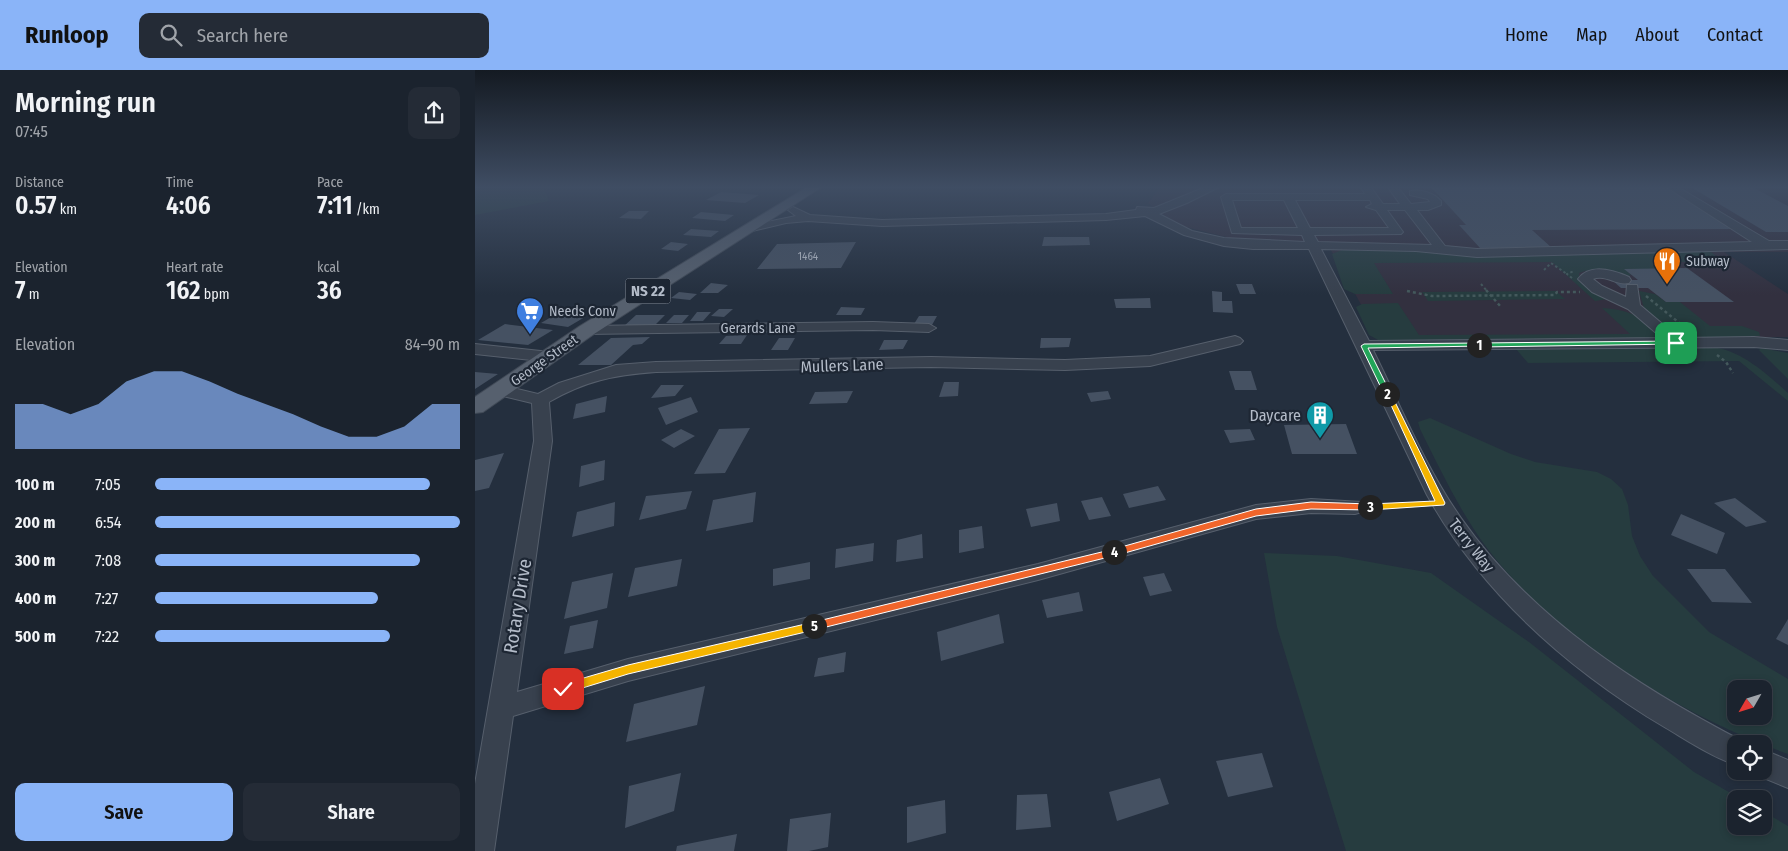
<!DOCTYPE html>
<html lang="en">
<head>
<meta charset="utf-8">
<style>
  :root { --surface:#1b232e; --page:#242b36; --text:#f1f3f6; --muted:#a0a4aa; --line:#39404a; --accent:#8ab4f8 }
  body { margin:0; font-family:"Fira Sans Condensed",sans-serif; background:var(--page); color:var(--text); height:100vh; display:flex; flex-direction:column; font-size:19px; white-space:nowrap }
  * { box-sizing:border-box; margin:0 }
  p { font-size:16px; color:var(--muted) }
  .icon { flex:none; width:28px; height:28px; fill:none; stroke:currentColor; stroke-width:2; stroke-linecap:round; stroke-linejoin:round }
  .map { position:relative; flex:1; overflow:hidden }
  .sheet { display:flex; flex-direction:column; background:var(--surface); width:475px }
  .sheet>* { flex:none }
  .needle { width:32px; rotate:231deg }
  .controls { position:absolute; left:1252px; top:610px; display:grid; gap:10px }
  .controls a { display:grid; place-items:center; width:45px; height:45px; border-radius:10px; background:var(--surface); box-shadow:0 2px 8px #0003,0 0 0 1px var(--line); font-size:25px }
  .pin { position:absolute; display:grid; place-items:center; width:42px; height:42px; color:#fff; margin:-21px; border-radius:10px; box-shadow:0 2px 8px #0006 }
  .km { position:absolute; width:25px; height:25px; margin:-12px; border-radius:50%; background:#222; color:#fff; font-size:14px; line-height:25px; text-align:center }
  .round { display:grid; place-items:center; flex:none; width:52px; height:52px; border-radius:10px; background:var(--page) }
  .head { display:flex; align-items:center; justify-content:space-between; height:85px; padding:0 15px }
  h1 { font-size:28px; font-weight:600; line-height:38px }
  .figures { display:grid; grid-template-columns:repeat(3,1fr); gap:8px; height:85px; padding:5px 15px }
  .figures div { display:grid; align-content:center }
  .figures b { font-size:25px; font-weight:600 }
  .figures small { font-size:14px; font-weight:400 }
  .figures p { font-size:14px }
  .chart { height:140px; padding:10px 15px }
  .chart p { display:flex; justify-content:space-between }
  .chart svg { width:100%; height:90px; margin-top:5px; fill:var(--accent); opacity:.7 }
  .cta { display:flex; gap:10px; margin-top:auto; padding:10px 15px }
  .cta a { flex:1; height:58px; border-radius:10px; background:var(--accent); color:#111; font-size:20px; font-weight:600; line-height:58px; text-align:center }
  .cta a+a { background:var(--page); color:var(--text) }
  ul { padding:0 15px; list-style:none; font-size:16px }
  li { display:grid; grid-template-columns:80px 60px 1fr; align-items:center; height:38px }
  li i { height:12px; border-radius:6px; background:var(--accent) }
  header { display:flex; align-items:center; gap:30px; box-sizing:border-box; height:70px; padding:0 25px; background:var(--accent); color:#111 }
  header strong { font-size:24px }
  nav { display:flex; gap:28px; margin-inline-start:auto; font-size:18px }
  .search { width:350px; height:45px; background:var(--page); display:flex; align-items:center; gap:12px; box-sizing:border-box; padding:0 18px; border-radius:10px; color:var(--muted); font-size:19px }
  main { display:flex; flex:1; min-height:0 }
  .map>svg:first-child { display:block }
  .medical { fill:#32303f }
  .green { fill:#263c3f; fill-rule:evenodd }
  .building { fill:#455162 }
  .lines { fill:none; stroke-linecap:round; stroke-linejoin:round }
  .minor-casing { stroke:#565f6c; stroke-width:2 }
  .major-casing { stroke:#414a57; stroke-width:2 }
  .path-far2 { stroke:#44595c; stroke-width:2; stroke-dasharray:2.5 2.5; stroke-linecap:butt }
  .path-far1 { stroke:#44595c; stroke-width:2.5; stroke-dasharray:3 3; stroke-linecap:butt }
  .path { stroke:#44595c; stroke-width:3; stroke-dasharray:4.5 4.5; stroke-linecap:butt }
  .minor { fill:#38414e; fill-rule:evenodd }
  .major { fill:#56606e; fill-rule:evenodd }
  .split-1 { fill:#22a559; stroke:#fff }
  .split-2 { fill:#22a559; stroke:#fff }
  .split-3 { fill:#f5b400; stroke:#fff }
  .split-4 { fill:#f0652b; stroke:#fff }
  .split-5 { fill:#f0652b; stroke:#fff }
  .split-6 { fill:#f5b400; stroke:#fff }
  .labels { text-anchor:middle; stroke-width:4.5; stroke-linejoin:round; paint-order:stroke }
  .far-number-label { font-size:11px; fill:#98a1af }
  .far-poi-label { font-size:14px; fill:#b4bcc9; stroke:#1d2633; text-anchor:start }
  .far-street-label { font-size:14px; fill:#b4bcc9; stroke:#1d2633 }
  .shield { fill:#1d2633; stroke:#878f9c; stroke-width:1 }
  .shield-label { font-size:15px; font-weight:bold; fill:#b4bcc9 }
  .street-label { font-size:16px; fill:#b4bcc9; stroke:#1d2633 }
  .poi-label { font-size:16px; fill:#b4bcc9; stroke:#1d2633; text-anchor:end }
  .near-street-label { font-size:19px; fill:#b4bcc9; stroke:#1d2633 }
</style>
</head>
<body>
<header>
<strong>Runloop</strong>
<div class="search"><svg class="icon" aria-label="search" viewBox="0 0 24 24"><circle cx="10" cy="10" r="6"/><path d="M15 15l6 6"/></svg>Search here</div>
<nav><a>Home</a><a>Map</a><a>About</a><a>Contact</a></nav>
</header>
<main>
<section class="sheet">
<div class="head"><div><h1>Morning run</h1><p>07:45</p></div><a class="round"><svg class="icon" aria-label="share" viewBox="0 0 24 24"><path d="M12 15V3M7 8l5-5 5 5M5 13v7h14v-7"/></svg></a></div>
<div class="figures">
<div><p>Distance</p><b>0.57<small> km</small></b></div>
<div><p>Time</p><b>4:06</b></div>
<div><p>Pace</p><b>7:11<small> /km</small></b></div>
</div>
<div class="figures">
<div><p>Elevation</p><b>7<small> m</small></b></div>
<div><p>Heart rate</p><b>162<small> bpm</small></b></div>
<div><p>kcal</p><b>36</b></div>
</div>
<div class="chart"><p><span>Elevation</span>84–90 m</p>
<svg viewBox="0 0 160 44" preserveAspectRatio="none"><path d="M0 44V22L10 22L20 27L30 22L40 11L50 6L60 6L70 11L80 17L90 22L100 27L110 33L120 38L130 38L140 33L150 22L160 22V44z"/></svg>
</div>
<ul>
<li><b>100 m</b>7:05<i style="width:90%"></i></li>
<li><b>200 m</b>6:54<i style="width:100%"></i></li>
<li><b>300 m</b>7:08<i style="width:87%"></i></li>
<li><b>400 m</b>7:27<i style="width:73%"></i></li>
<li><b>500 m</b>7:22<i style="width:77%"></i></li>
</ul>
<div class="cta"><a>Save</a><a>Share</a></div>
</section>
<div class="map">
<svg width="1313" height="781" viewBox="0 0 1313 781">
  <rect width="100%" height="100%" fill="#242f3e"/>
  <!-- medical -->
  <path class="medical" d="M686 116H1313V182H1249L1313 224V267L905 269 852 173 763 170 711 157 690 146 673 133Z"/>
  <!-- green -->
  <path class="green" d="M0 116H68L74 131 0 145Z
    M1232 178 1247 192H1177L1185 199H1150L1156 205C1139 211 1122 195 1104 203V210L1132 229 1120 231 1077 192 899 193 918 224H880L869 219 857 184 867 180H939L999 186H1068Z
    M1081 221 1090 229 953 231 947 222Z
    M1164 221 1180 224 1191 232H1205L1235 256H1267L1284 262 1285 266 1215 269 1196 262 1169 238Z
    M923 233 944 265 1155 264 1127 238C1148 239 1171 245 1181 265L1178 268 905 271 894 265 881 237 887 234Z
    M1237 277C1266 280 1292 304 1313 323V331L1264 291 1053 293 1041 279Z
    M1286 278 1313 283V309L1284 280Z
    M955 348 1036 384 1060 392 1122 402 1136 409 1147 419 1153 435 1157 466 1165 486 1178 506 1234 562 1313 609V684C1208 647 1080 568 1012 478 985 442 965 399 945 359L943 352ZM1261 619H1289V646H1261Z
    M789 483 862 486 956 503 1054 572 1219 702 1266 729H1261V756H1289V742L1313 756V781H871L802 557Z"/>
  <!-- building -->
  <path class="building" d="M955 116H1192L1265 159 1057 160 1077 178H1005L984 155H991Z
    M1214 116H1275L1313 136V162H1291Z
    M246 122 284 125 270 133 231 130Z
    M154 141H174L166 149 144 148Z
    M226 142 259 145 250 151 217 148Z
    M216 159 244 161 236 167 208 165Z
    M569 167H614L615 175 567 176Z
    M196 172 213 174 203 181 186 179Z
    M381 172 366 198 282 199 302 174Z
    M1212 198 1259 232H1191L1173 218H1146L1137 210H1163L1149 199Z
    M236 213 253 215 243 223H225Z
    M761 214H777L781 224H765Z
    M737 221 747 222V231H757L758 243 738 242Z
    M204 222 222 224 215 230 196 228Z
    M675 228 676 238H641L639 229Z
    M366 237 390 238 386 245H361Z
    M244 239H258L249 247 236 246Z
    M222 242H236L228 251H215Z
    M83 243 110 247 93 257 66 253Z
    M161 245H190L179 256 148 257Z
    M199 245H214L207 253H191Z
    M444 246H462L457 255 439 254Z
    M30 254 78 260 53 275 3 270Z
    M272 265 266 274H244L251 266Z
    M175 267 167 274 158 275 136 295H103L136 268Z
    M304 268H320L313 280H296Z
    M566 268H596L594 277 565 278Z
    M409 270H433L428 279 404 280Z
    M754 301H776L782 320H760Z
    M0 302 23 304 0 319Z
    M469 312H484L483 326 464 327Z
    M186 315H209L200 326 176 328Z
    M378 321 372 333 334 334 340 322Z
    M633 321 636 329 616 332 612 323Z
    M132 326 130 342 98 349 101 334Z
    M216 327 223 342 191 355 183 338Z
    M871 354 882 384H817L809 355Z
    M275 358 250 403 219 404 244 359Z
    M206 359 220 366 199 378 186 370Z
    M775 359 780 370 755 373 749 360Z
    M29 383 14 418 0 421V390Z
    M130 390 129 410 104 417 106 396Z
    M683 416 691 430 654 438 648 424Z
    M217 421 211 439 164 450 171 426Z
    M281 422 278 452 231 461 238 430Z
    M627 427 636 446 614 450 606 431Z
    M1260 428 1292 452 1271 457 1239 433Z
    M140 432 139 456 97 467 102 442Z
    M582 433 585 451 556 457 551 439Z
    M1206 444 1250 463 1242 484 1196 465Z
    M507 456 509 478 484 483V460Z
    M447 464 448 488 421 492 422 470Z
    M399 473 398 491 360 498 361 479Z
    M207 489 202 516 153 527 160 498Z
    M335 492V509L298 516V499Z
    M1212 499H1250L1277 533 1237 532Z
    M138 503 132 538 89 549 97 512Z
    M689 503 697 521 675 526 668 507Z
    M604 522 608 541 572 548 567 530Z
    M524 544 529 573 466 591 462 562Z
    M1313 549V575L1301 569Z
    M123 550 118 578 89 584 95 556Z
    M371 582 369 602 339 607 343 588Z
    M230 616 222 655 151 672 159 634Z
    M787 683 798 717 753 727 741 691Z
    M206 703 199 741 150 758 154 716Z
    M685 708 694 734 642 751 634 722Z
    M572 724 576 757 541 760 542 725Z
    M470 730 471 763 432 773V737Z
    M356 743 353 777 334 781H312L315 749Z
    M262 764 259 781H201L202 776Z"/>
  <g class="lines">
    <!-- minor casing -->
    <g class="minor-casing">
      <path id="minor" d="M733 116H746L712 133 684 144 717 161 749 168 830 172 827 165 757 163 746 127 751 124H890L885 116H895L908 134H925L912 116H922L936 134 955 132 953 129 935 125V121C946 119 959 123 966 131V135L953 140H942L970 176 1002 179 1277 172 1190 116H1201L1294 171H1313V179L1002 187 941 181 846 179 894 271 1187 268 1153 239 1117 222 1103 209C1115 193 1138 200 1154 207L1156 210 1154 213C1141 216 1131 204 1118 209L1127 216 1151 227 1152 215H1162L1165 235 1204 268 1279 267 1313 270V280L1279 277 898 280C926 336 950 397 986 448 1057 549 1163 617 1271 673L1261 674V695C1237 687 1213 671 1191 658 1094 600 1007 524 952 425L834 179H778L749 176 709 165 670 146 631 150 407 156 333 151 311 153 273 162 267 159 273 156 321 146 313 140 318 137 335 145 407 150 631 144 661 140 662 137 679 138ZM757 130H809L823 158H766ZM820 130H895L897 134 891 137 901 140 914 158H835ZM912 140H930L957 175 843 172 839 165 926 164 928 162Z
        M398 252 454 254 461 258 454 262 398 260 112 264 105 260 112 256Z
        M760 266 765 268 768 271 765 274 675 296 590 300 456 297 181 302C139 305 110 311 74 332L77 371 42 622 153 589 563 494 781 435 836 429 887 432 890 437 887 442 880 444 836 443 781 449 563 510 153 611 38 646 19 781H0V714L59 371 57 333 20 324 18 320 20 316 26 315 63 324 84 313 141 295 181 292 456 287 590 290 675 286Z
        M0 274 75 282 83 287 75 292 0 284Z
        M1289 680 1313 690V718L1279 704 1278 701H1289Z"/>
    </g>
    <!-- major casing -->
    <g class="major-casing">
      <path id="major" d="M334 116H348L119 264 8 342 0 343V327L105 256Z"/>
    </g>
    <!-- path-far2 -->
    <path class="path-far2" d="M1069 200 1076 193 1092 204
      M1097 208 1092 204 1099 201
      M1006 214 1012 221"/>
    <!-- path-far1 -->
    <path class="path-far1" d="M1011 220 1026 237
      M932 221 957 226 1080 225 1082 222H1105
      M1171 226 1213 260
      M1242 285 1251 292 1258 303"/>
    <!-- path -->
    <path class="path" d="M894 437 950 435"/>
    <!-- minor -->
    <use href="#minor" class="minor"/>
    <!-- major -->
    <use href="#major" class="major"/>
  </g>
  <!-- sky -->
  <linearGradient id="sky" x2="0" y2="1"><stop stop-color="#141a22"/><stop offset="0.52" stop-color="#3f4d63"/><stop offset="1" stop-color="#3f4d63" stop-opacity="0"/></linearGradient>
  <rect width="1313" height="225" fill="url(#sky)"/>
  <!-- split-1 -->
  <path class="split-1" d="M1201 271 1203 274 1004 277 1001 275 1004 273Z"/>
  <!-- split-2 -->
  <path class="split-2" d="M1004 273 1007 276 893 278 916 324 912 326 909 324 886 276 889 274Z"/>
  <!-- split-3 -->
  <path class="split-3" d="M910 322 916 324 970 433 969 435 895 440 890 437 895 434 960 431Z"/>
  <!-- split-4 -->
  <path class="split-4" d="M836 432 895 434 899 437 895 440 836 439 781 446 639 486 634 482 639 479 781 439Z"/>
  <!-- split-5 -->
  <path class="split-5" d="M639 479 642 480V485L339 560 334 556 339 552Z"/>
  <!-- split-6 -->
  <path class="split-6" d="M339 552 344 556 339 560 153 604 88 624 83 619 88 614 153 595Z"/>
  <!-- icons -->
  <defs>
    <g id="restaurant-pin" transform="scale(1.4375)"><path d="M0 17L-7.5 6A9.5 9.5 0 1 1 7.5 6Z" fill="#e8710a" stroke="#1d2633"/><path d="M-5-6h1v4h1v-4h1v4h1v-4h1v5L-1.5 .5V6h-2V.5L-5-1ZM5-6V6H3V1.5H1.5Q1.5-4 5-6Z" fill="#fff"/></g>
    <g id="supermarket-pin" transform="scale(1.4375)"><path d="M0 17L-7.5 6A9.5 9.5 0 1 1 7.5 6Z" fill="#3f7fe0" stroke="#1d2633"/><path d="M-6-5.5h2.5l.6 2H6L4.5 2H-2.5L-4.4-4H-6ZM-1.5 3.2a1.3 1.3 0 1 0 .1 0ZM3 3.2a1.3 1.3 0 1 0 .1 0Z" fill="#fff"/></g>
    <g id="building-pin" transform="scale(1.4375)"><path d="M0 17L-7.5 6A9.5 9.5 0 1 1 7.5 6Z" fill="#0f9aa8" stroke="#1d2633"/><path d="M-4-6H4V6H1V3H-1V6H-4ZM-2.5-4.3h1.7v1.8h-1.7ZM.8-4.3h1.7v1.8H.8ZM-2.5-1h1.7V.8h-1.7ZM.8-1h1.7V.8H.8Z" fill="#fff"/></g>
  </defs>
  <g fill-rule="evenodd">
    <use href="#restaurant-pin" x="1192" y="191"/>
    <use href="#supermarket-pin" x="55" y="241"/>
    <use href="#building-pin" x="845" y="345"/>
  </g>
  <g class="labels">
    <!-- far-number labels -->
    <g class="far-number-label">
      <text x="333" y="190">1464</text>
    </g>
    <!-- far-poi labels -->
    <g class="far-poi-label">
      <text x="1211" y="196">Subway</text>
      <text x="74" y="246">Needs Conv</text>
    </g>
    <!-- far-street labels -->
    <g class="far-street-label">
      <text x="283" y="263">Gerards Lane</text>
      <text transform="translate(69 290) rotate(-35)" y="5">George Street</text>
    </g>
    <!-- shield labels -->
    <rect class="shield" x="150.5" y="208.5" width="45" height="25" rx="4"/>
    <g class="shield-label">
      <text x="173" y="226">NS 22</text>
    </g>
    <!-- street labels -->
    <g class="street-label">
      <text transform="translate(367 295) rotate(-2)" y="6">Mullers Lane</text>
      <text transform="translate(997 475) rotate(52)" y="6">Terry Way</text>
    </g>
    <!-- poi labels -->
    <g class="poi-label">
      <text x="826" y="351">Daycare</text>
    </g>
    <!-- near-street labels -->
    <g class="near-street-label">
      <text transform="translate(42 536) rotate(-81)" y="7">Rotary Drive</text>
    </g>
  </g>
</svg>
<div class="controls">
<a><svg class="needle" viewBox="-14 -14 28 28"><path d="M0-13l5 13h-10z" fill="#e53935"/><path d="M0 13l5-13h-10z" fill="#a0a4aa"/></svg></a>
<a><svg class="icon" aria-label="locate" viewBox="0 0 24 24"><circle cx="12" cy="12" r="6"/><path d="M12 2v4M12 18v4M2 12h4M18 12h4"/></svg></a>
<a><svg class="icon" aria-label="layers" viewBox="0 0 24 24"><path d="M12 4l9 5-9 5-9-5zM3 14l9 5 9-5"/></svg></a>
</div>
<div class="pin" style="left:1201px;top:273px;background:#1e9e55"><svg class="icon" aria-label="arrive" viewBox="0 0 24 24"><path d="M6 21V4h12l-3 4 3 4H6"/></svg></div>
<div class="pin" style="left:88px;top:619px;background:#d93025"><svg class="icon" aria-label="check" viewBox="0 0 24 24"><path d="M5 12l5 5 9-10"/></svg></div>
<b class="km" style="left:1004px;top:275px">1</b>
<b class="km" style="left:912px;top:324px">2</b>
<b class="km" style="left:895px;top:437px">3</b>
<b class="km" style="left:639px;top:482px">4</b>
<b class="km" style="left:339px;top:556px">5</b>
</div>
</main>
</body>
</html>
